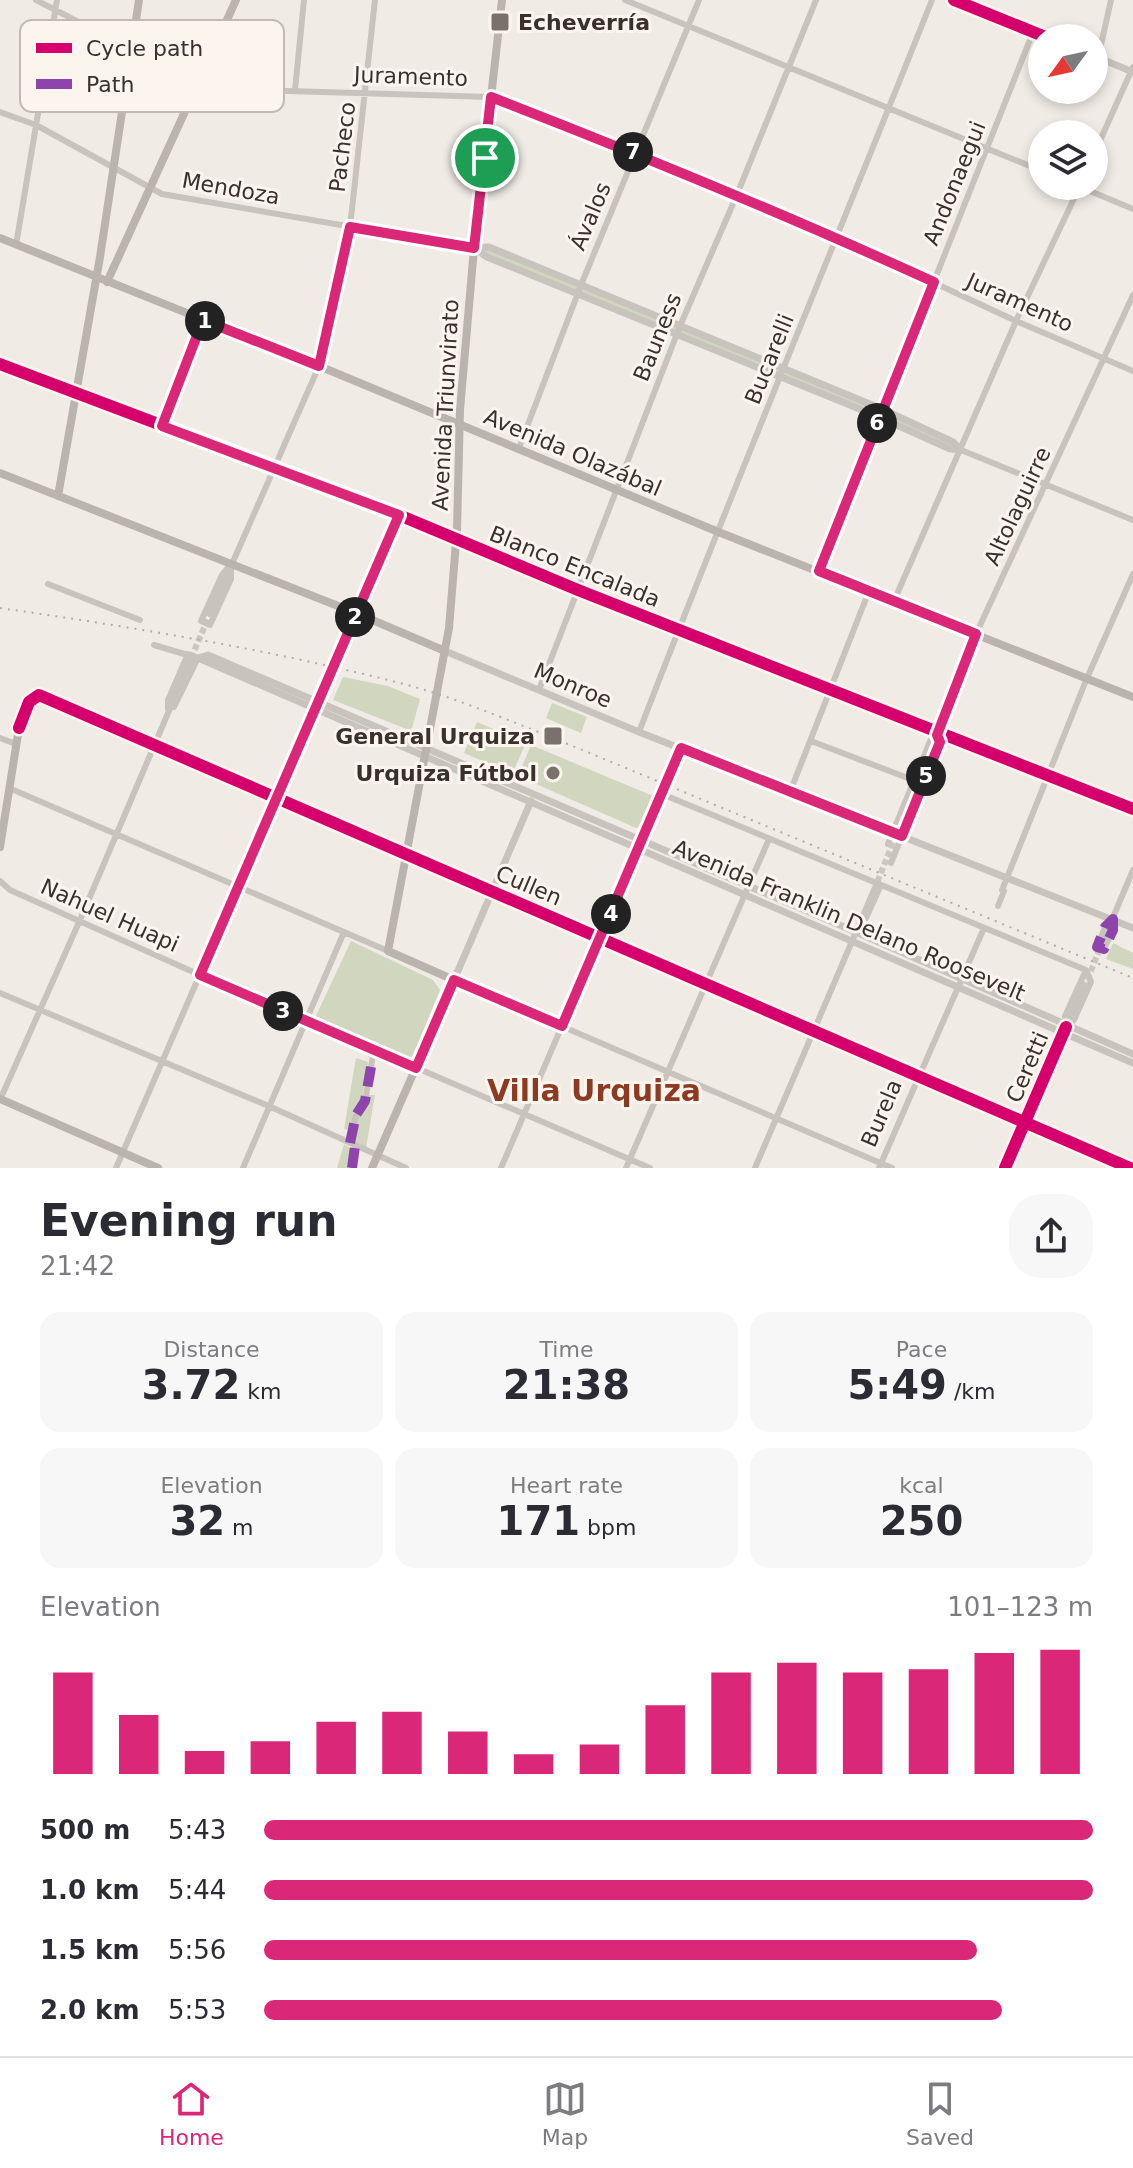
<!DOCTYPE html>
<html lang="en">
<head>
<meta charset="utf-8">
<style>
  :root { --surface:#fff; --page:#f7f7f7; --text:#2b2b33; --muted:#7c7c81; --line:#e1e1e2; --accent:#db2777 }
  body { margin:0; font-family:"DejaVu Sans",sans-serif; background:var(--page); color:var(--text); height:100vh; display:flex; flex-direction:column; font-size:30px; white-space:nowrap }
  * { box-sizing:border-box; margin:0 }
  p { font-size:26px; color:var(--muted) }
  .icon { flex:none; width:44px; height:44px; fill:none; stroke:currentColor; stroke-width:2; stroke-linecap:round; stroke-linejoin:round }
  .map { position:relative; height:1168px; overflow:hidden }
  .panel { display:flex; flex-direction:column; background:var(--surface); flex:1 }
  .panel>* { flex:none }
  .needle { width:52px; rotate:237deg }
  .controls { position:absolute; left:1028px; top:24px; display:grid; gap:16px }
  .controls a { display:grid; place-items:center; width:80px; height:80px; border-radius:50%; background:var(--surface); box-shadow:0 4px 12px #0003; font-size:40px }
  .pin { position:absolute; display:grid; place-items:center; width:68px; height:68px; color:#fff; margin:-34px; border:4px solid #fff; border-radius:50%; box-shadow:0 2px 8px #0007 }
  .km { position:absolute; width:40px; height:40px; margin:-20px; border-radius:50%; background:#222; color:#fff; font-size:22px; line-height:40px; text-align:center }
  .round { display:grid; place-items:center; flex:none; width:84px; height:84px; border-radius:32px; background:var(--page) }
  .overview { display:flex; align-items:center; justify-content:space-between; height:136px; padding:0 40px }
  h1 { font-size:44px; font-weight:700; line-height:60px }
  .metrics { display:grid; grid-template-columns:repeat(3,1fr); gap:12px; height:136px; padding:8px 40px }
  .metrics div { display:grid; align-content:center; border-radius:20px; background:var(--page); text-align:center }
  .metrics b { font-size:40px; font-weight:700 }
  .metrics small { font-size:22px; font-weight:400 }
  .metrics p { font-size:22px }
  .chart { height:224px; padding:16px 40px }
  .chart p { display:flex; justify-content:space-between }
  .chart svg { width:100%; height:144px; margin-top:8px; stroke:var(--accent); stroke-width:6 }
  ul { padding:0 40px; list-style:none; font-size:26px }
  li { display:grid; grid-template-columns:128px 96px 1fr; align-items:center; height:60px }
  li i { height:20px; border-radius:10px; background:var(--accent) }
  .tab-bar { display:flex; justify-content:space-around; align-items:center; height:112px; border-top:2px solid var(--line); background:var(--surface); font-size:22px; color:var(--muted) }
  .tab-bar a { display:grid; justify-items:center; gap:4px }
  .tab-bar .selected { color:var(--accent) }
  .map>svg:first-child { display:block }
  .green { fill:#d1d6bf }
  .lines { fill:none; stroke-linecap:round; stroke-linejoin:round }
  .minor-tunnel { stroke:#ccc6c0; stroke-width:6; stroke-dasharray:6 3; stroke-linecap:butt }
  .minor { stroke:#c9c3be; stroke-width:6 }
  .tertiary { stroke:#c9c3be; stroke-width:7 }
  .secondary { stroke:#bab3ae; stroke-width:8 }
  .rail { stroke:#b1aca8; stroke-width:2; stroke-dasharray:2 6; stroke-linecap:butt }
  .quiet { stroke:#8e44ad; stroke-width:10; stroke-dasharray:20 10; stroke-linecap:butt }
  .cycleway-casing { stroke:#fbf5ee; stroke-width:17 }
  .cycleway { stroke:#d6006c; stroke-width:12 }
  .route-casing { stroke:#fff; stroke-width:16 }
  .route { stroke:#db2777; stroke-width:10 }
  .poi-dot { fill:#7a716c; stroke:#fbf5ee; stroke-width:3 }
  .labels { text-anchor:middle; stroke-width:6; stroke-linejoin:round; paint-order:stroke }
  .poi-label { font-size:22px; font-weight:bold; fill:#3b302b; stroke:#fbf5ee; text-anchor:end }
  .street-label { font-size:22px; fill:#3b302b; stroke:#fbf5ee }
  .district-label { font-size:30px; font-weight:bold; fill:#8c3b22; stroke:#fbf5ee }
  .key { fill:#fbf5ee; stroke:#c1bab4; stroke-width:2 }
  .key-label { font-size:22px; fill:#3b302b }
</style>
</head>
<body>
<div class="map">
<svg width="1133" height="1168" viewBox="0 0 1133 1168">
  <rect width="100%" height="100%" fill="#f0ebe5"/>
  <!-- green -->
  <path class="green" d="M489 247 882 409 961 450 950 449 474 248Z
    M343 677 388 686 420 699 412 728 409 730 333 700Z
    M552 703 587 717 581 733 546 718Z
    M477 722 526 743 512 774 464 753Z
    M531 745 653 796 641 827 636 828 518 776Z
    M351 941 433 980 440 990 412 1058 315 1018Z
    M1113 943 1133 953V969L1106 959Z
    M356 1058 368 1062 362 1100 354 1110 351 1130 344 1129Z
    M368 1095H375L366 1148 354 1142 353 1135 361 1108 366 1107Z
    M344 1144 353 1150 349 1168H337Z"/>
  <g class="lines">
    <!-- minor-tunnel -->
    <path class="minor-tunnel" d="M191 658 210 614
      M874 890 919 778
      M1084 988 1101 946"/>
    <!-- minor -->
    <path class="minor" d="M36 0 197 83 216 89 491 97 636 153 736 197 838 238 1016 321 1133 371
      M625 0 1042 171
      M1098 58 1111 0
      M295 90 304 0
      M0 112 36 125 162 194 474 248
      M1094 154 1133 67
      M1078 186 1133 209
      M16 245 57 0
      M0 364 399 515 578 590 1133 809
      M162 426 203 320
      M519 448 581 285 699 0
      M961 450 1133 520
      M231 564V579L210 625 201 621 222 575Z
      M819 571 1033 32
      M48 584 140 620
      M894 601 1016 321 1080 186
      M356 613 399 515
      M210 614 319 366 350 227 375 0
      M154 645 198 658 174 707
      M539 690 680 326 736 197 816 0
      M168 709V700L188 654
      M19 728 29 702 39 695 1130 1168
      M639 732C733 487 835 244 932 0
      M0 738 16 744
      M811 741 913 780
      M919 778 976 634 1133 295
      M9 788 388 951
      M790 792 869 591
      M662 794 1086 970
      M888 844 931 739 937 735
      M891 863 940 742 937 735
      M0 881 10 890 200 975 650 1168
      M998 906 1004 891 1002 890 1087 678 1133 574
      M866 918 881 885
      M1113 919V930L1104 949 1097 947 1105 927Z
      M1101 946 1133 870
      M454 980 892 1168
      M0 993 271 1107 406 1168
      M1066 1023 1065 1016 1086 970
      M1069 1025 1074 1020 1091 982 1086 970
      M0 1100 80 920 191 659
      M350 1143 356 1115 365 1101 374 1050
      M116 1168 315 709
      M243 1168 344 932
      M352 1168 355 1146
      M501 1168 681 748
      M626 1168 769 839
      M755 1168 874 890
      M879 1168 984 928
      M1005 1168 1084 988"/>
    <!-- tertiary -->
    <path class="tertiary" d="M954 0 1048 38
      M1094 56 1133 72
      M474 248 489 247 882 409 953 442 961 450
      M474 248 487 257 879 417 950 449 961 450
      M445 651 639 732 1133 928
      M198 658 1133 1063
      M198 658 208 655 856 932 1133 1054
      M317 704 356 613
      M454 980 531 801"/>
    <!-- secondary -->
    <path class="secondary" d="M0 238 319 366 716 531 1133 697
      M107 282 236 0
      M0 473 356 613 445 651
      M58 496 100 257 139 0
      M0 847 19 728
      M0 1099 158 1168
      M372 1168 454 980 388 951 449 628 457 530 460 410 474 248 502 0"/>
    <!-- rail -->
    <path class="rail" d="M0 608C132 627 266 649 396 682 449 695 500 717 551 737L1133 978"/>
    <!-- quiet -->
    <path class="quiet" d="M1113 919V930L1104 949 1097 947 1105 927Z
      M350 1143 356 1115 365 1101 374 1050
      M352 1168 355 1146"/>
    <!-- cycleway casing -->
    <g class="cycleway-casing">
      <path id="cycleway" d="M954 0 1048 38
        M0 364 399 515 578 590 1133 809
        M19 728 29 702 39 695 1130 1168
        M1005 1168 1066 1027"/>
    </g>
    <!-- cycleway -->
    <use href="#cycleway" class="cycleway"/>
  </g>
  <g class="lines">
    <!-- route casing -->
    <g class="route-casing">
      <path id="route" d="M491 97C641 155 789 216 934 282L819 571 976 634 937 735 940 742 902 836 681 748 562 1026 454 980 416 1068 200 975 399 515 162 426 203 320 319 366 350 227 474 248Z"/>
    </g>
    <!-- route -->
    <use href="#route" class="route"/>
  </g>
  <!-- markers -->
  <g class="poi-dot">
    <rect x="490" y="12" width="20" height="20" rx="4"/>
    <rect x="543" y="726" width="20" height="20" rx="4"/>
    <circle cx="553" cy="773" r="8"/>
  </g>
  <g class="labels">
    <!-- poi labels -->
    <g class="poi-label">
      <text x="518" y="30" text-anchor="start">Echeverría</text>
      <text x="535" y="744">General Urquiza</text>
      <text x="537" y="781">Urquiza Fútbol</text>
    </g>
    <!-- street labels -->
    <g class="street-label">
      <text transform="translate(411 76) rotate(2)" y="8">Juramento</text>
      <text transform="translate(342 147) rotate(-83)" y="8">Pacheco</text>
      <text transform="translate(954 183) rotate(-68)" y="8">Andonaegui</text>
      <text transform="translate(231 188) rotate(10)" y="8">Mendoza</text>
      <text transform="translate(590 216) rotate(-67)" y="8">Ávalos</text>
      <text transform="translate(1020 302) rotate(24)" y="8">Juramento</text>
      <text transform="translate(657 337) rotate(-68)" y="8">Bauness</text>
      <text transform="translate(769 359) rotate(-68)" y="8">Bucarelli</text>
      <text transform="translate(445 405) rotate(-87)" y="8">Avenida Triunvirato</text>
      <text transform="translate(573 452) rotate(23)" y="8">Avenida Olazábal</text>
      <text transform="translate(1017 506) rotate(-65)" y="8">Altolaguirre</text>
      <text transform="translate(575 566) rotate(22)" y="8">Blanco Encalada</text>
      <text transform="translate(573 685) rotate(23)" y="8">Monroe</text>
      <text transform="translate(529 885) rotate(23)" y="8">Cullen</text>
      <text transform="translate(110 915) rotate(24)" y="8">Nahuel Huapi</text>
      <text transform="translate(849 920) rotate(23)" y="8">Avenida Franklin Delano Roosevelt</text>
      <text transform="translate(1027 1067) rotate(-67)" y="8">Ceretti</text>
      <text transform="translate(881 1113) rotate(-67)" y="8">Burela</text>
    </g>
    <!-- district labels -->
    <g class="district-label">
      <text x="594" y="1101">Villa Urquiza</text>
    </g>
  </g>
  <!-- legend -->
  <rect x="20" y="20" width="264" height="92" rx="12" class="key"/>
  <rect x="36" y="43" width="36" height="10" fill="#d6006c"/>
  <rect x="36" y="79" width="36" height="10" fill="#8e44ad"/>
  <g class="key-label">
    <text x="86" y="56">Cycle path</text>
    <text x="86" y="92">Path</text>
  </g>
</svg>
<div class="controls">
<a><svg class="needle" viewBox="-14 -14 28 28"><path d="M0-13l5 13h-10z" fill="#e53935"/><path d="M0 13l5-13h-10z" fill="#7c7c81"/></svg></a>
<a><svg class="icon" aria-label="layers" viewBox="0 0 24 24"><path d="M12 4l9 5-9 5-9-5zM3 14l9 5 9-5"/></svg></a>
</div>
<div class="pin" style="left:485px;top:158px;background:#1e9e55"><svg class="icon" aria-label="arrive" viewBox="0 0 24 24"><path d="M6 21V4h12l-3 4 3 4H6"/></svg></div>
<b class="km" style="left:205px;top:321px">1</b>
<b class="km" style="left:355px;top:617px">2</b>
<b class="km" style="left:283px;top:1011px">3</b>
<b class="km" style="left:611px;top:914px">4</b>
<b class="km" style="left:926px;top:776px">5</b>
<b class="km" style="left:877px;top:423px">6</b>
<b class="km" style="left:633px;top:152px">7</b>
</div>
<section class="panel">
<div class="overview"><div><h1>Evening run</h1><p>21:42</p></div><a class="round"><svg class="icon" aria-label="share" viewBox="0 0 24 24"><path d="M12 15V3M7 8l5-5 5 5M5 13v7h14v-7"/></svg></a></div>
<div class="metrics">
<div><p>Distance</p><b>3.72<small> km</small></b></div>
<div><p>Time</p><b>21:38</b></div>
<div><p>Pace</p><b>5:49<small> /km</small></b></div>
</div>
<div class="metrics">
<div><p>Elevation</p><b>32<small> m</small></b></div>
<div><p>Heart rate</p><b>171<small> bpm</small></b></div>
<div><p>kcal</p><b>250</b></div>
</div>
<div class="chart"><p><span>Elevation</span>101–123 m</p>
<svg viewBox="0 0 160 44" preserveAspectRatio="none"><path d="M5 44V13M15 44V26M25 44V37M35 44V34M45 44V28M55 44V25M65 44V31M75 44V38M85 44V35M95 44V23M105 44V13M115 44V10M125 44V13M135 44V12M145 44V7M155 44V6"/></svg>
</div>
<ul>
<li><b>500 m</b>5:43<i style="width:100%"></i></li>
<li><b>1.0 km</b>5:44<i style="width:100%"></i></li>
<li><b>1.5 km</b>5:56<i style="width:86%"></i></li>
<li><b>2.0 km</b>5:53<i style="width:89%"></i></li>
</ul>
</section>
<nav class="tab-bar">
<a class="selected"><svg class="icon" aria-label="home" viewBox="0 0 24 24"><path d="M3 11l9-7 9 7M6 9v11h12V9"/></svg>Home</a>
<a><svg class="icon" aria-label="map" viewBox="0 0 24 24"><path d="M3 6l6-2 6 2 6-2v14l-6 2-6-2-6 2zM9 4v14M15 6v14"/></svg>Map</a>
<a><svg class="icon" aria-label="saved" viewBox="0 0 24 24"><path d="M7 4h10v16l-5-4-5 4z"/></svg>Saved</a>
</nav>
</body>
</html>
